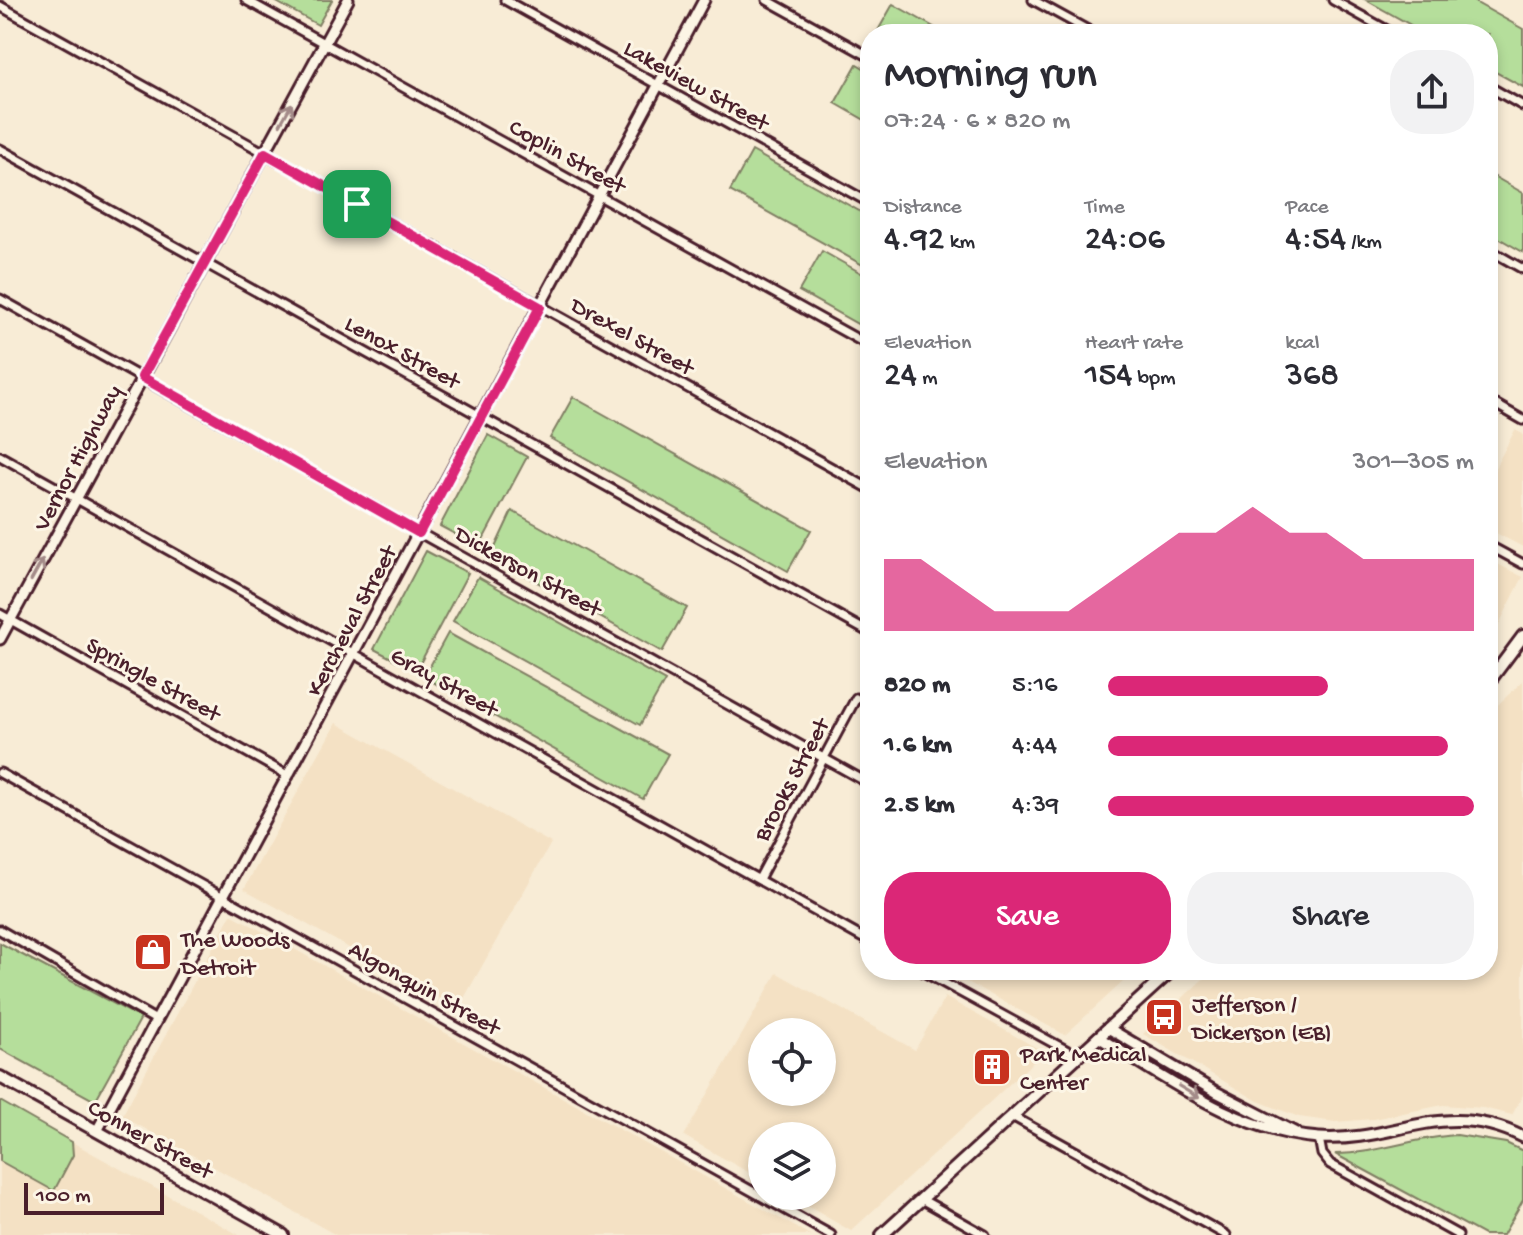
<!DOCTYPE html>
<html lang="en">
<head>
<meta charset="utf-8">
<style>
  :root { --surface:#fff; --page:#f2f2f3; --text:#2b2b33; --muted:#7c7c81; --accent:#db2777 }
  body { margin:0; font-family:"Gochi Hand",sans-serif; background:var(--page); color:var(--text); height:100vh; display:flex; flex-direction:column; font-size:30px; white-space:nowrap }
  * { box-sizing:border-box; margin:0 }
  p { font-size:26px; color:var(--muted) }
  .icon { flex:none; width:44px; height:44px; fill:none; stroke:currentColor; stroke-width:2; stroke-linecap:round; stroke-linejoin:round }
  .map { position:relative; flex:1; overflow:hidden }
  .drawer { position:absolute; left:860px; top:24px; width:638px; height:956px; display:flex; flex-direction:column; background:var(--surface); border-radius:32px; box-shadow:0 4px 12px #0003 }
  .drawer>* { flex:none }
  .tools { position:absolute; left:748px; top:1018px; display:grid; gap:16px }
  .tools a { display:grid; place-items:center; width:88px; height:88px; border-radius:50%; background:var(--surface); box-shadow:0 4px 12px #0003; font-size:40px }
  .scale { position:absolute; left:24px; bottom:20px; width:140px; box-sizing:border-box; padding-left:8px; border:4px solid #4a1f2b; border-top:0; font-size:22px; line-height:28px; white-space:nowrap; color:#4a1f2b; -webkit-text-stroke:6px #fcf5e5; paint-order:stroke }
  .pin { position:absolute; display:grid; place-items:center; width:68px; height:68px; color:#fff; margin:-34px; border-radius:16px; box-shadow:0 4px 12px #0006 }
  .round { display:grid; place-items:center; flex:none; width:84px; height:84px; border-radius:32px; background:var(--page) }
  .overview { display:flex; align-items:center; justify-content:space-between; height:136px; padding:0 24px }
  h1 { font-size:44px; font-weight:600; line-height:60px }
  .stats { display:grid; grid-template-columns:repeat(3,1fr); gap:12px; height:136px; padding:8px 24px }
  .stats div { display:grid; align-content:center }
  .stats b { font-size:34px; font-weight:600 }
  .stats small { font-size:22px; font-weight:400 }
  .stats p { font-size:22px }
  .chart { height:224px; padding:16px 24px }
  .chart p { display:flex; justify-content:space-between }
  .chart svg { width:100%; height:144px; margin-top:8px; fill:var(--accent); opacity:.7 }
  .button { display:flex; gap:16px; margin-top:auto; padding:16px 24px }
  .button a { flex:1; height:92px; border-radius:32px; background:var(--accent); color:#fff; font-size:32px; font-weight:600; line-height:92px; text-align:center }
  .button a+a { background:var(--page); color:var(--text) }
  ul { padding:0 24px; list-style:none; font-size:26px }
  li { display:grid; grid-template-columns:128px 96px 1fr; align-items:center; height:60px }
  li i { height:20px; border-radius:10px; background:var(--accent) }
  .map>svg:first-child { display:block }
  .built { fill:#f4e1c4; fill-rule:evenodd }
  .green { fill:#b5de9b; stroke:#807e63; stroke-width:2 }
  .lines { fill:none; stroke-linecap:round; stroke-linejoin:round }
  .minor-casing { stroke:#4a1f2b; stroke-width:13 }
  .tertiary-casing { stroke:#4a1f2b; stroke-width:15 }
  .secondary-casing { stroke:#4a1f2b; stroke-width:16 }
  .minor { stroke:#fcf5e5; stroke-width:7 }
  .tertiary { stroke:#fcf5e5; stroke-width:9 }
  .secondary { stroke:#fcf5e5; stroke-width:10 }
  .oneway { stroke:#a38a88 }
  .route-casing { stroke:#fff; stroke-width:16 }
  .route { stroke:#db2777; stroke-width:10 }
  .labels { text-anchor:middle; stroke-width:6; stroke-linejoin:round; paint-order:stroke }
  .street-label { font-size:24px; fill:#4a1f2b; stroke:#fcf5e5 }
  .poi-label { font-size:24px; fill:#4a1f2b; stroke:#fcf5e5; text-anchor:start }
</style>
</head>
<body>
<div class="map">
<svg width="1523" height="1235" viewBox="0 0 1523 1235">
  <rect width="100%" height="100%" fill="#f8ecd6"/>
  <filter id="ink" filterUnits="userSpaceOnUse"><feTurbulence type="fractalNoise" baseFrequency=".0125" numOctaves="2"/><feDisplacementMap in="SourceGraphic" scale="16" xChannelSelector="R" yChannelSelector="G"/><feConvolveMatrix kernelMatrix="1 2 1 2 8 2 1 2 1" color-interpolation-filters="sRGB"/></filter>
  <g filter="url(#ink)">
    <!-- built -->
    <path class="built" d="M1515 430 1523 434V547L1488 529V481Z
      M1488 559 1523 577 1494 634 1488 631Z
      M1523 681V1095L1512 1115 1483 1108 1443 1105 1373 1119 1335 1122 1299 1117 1258 1101 1143 1034 1213 970H1488V714Z
      M336 723 551 843 458 1009 244 889Z
      M231 914 810 1235H336L122 1116Z
      M968 970H1136L1065 1035 962 979Z
      M777 973 915 1050 945 997 1044 1052 851 1231 790 1196H822V1136H762V1180L684 1136ZM762 1032H822V1092H762Z
      M0 1101 72 1142 239 1235H0Z"/>
    <!-- green -->
    <path class="green" d="M273 0H332L318 25Z
      M1366 0H1471L1523 29V87L1488 68V34H1427Z
      M893 4 946 34H876Z
      M857 64 870 72V123L835 103Z
      M752 151 870 217V269L730 191Z
      M1488 173 1523 193V252L1488 232Z
      M822 251 870 278V331L799 291Z
      M573 397 811 530 788 571 550 438Z
      M488 435 527 457 479 547 440 526Z
      M512 511 687 608 662 652 491 556Z
      M426 551 468 573 416 671 374 649Z
      M478 577 665 681 640 725 453 621Z
      M448 633 668 754 643 799 424 677Z
      M0 943 141 1018 95 1101 0 1049Z
      M0 1101 72 1142 73 1155 54 1191 0 1161Z
      M1457 1135 1506 1143 1523 1151V1200L1503 1235H1484L1335 1154C1377 1154 1416 1137 1457 1135Z"/>
    <g class="lines">
      <!-- minor casing -->
      <g class="minor-casing">
        <path id="minor" d="M246 0 870 346
          M505 0 870 203
          M767 0 870 57
          M1033 0 1095 34
          M1333 0 1394 34
          M0 6 870 489
          M1488 86 1523 106
          M0 149 870 633
          M1488 249 1523 269
          M0 299 870 784
          M1488 400 1523 420
          M0 456 870 942
          M1488 545 1523 564
          M0 614 289 776
          M0 773 831 1235
          M759 879 856 698
          M0 930 156 1020
          M920 970 1077 1056
          M1012 1116 1226 1235
          M1319 1138 1322 1154 1330 1164 1458 1235
          M921 1199 985 1235"/>
      </g>
      <!-- tertiary casing -->
      <g class="tertiary-casing">
        <path id="tertiary" d="M0 639 348 0
          M1108 1028 1216 1092 1296 1133
          M1098 1037C1166 1078 1237 1132 1319 1138 1395 1143 1443 1097 1523 1137
          M97 1131 704 0"/>
      </g>
      <!-- secondary casing -->
      <g class="secondary-casing">
        <path id="secondary" d="M1488 683 1523 636
          M0 1077 283 1235
          M882 1235 1172 970"/>
      </g>
      <!-- minor -->
      <use href="#minor" class="minor"/>
      <!-- tertiary -->
      <use href="#tertiary" class="tertiary"/>
      <!-- secondary -->
      <use href="#secondary" class="secondary"/>
    </g>
    <!-- one-way arrows -->
    <defs><path id="oneway-shaft" d="M-6 0H5M1.5-3L5.5 0L1.5 3" fill="none" stroke-width="1.6" stroke-linecap="round" stroke-linejoin="round" transform="scale(2)"/></defs>
    <g class="oneway">
      <use href="#oneway-shaft" transform="translate(286 114) rotate(-61)"/>
      <use href="#oneway-shaft" transform="translate(37 570) rotate(-61)"/>
      <use href="#oneway-shaft" transform="translate(1189 1092) rotate(31)"/>
    </g>
  </g>
  <g class="lines" filter="url(#ink)">
    <!-- route casing -->
    <g class="route-casing">
      <path id="route" d="M265 153 540 307 419 533 142 377Z"/>
    </g>
    <!-- route -->
    <use href="#route" class="route"/>
  </g>
  <!-- icons -->
  <defs>
    <g id="shop-square" transform="scale(2)"><rect x="-9" y="-9" width="18" height="18" rx="4" fill="#c8321e" stroke="#fcf5e5"/><path d="M-5-2.5h2.3a2.7 3.5 0 0 1 5.4 0H5L5.5 6h-11ZM-1.5-2.5h3a1.5 2.3 0 0 0-3 0Z" fill="#fff"/></g>
    <g id="bus-square" transform="scale(2)"><rect x="-9" y="-9" width="18" height="18" rx="4" fill="#c8321e" stroke="#fcf5e5"/><path d="M-5-6H5V4H4V6H2V4H-2V6H-4V4H-5ZM-3.5-4V0h7V-4ZM-3.5 1.2v1.5H-2V1.2ZM2 1.2v1.5H3.5V1.2Z" fill="#fff"/></g>
    <g id="building-square" transform="scale(2)"><rect x="-9" y="-9" width="18" height="18" rx="4" fill="#c8321e" stroke="#fcf5e5"/><path d="M-4-6H4V6H1V3H-1V6H-4ZM-2.5-4.3h1.7v1.8h-1.7ZM.8-4.3h1.7v1.8H.8ZM-2.5-1h1.7V.8h-1.7ZM.8-1h1.7V.8H.8Z" fill="#fff"/></g>
  </defs>
  <g fill-rule="evenodd">
    <use href="#shop-square" x="153" y="952"/>
    <use href="#bus-square" x="1164" y="1017"/>
    <use href="#building-square" x="992" y="1067"/>
  </g>
  <g class="labels">
    <!-- street labels -->
    <g class="street-label">
      <text transform="translate(697 84) rotate(29)" y="8">Lakeview Street</text>
      <text transform="translate(568 155) rotate(29)" y="8">Coplin Street</text>
      <text transform="translate(633 335) rotate(29)" y="8">Drexel Street</text>
      <text transform="translate(403 351) rotate(29)" y="8">Lenox Street</text>
      <text transform="translate(76 457) rotate(-62)" y="8">Vernor Highway</text>
      <text transform="translate(529 570) rotate(29)" y="8">Dickerson Street</text>
      <text transform="translate(350 620) rotate(-62)" y="8">Kercheval Street</text>
      <text transform="translate(154 678) rotate(29)" y="8">Springle Street</text>
      <text transform="translate(445 681) rotate(29)" y="8">Gray Street</text>
      <text transform="translate(790 779) rotate(-62)" y="8">Brooks Street</text>
      <text transform="translate(425 987) rotate(29)" y="8">Algonquin Street</text>
      <text transform="translate(151 1138) rotate(29)" y="8">Conner Street</text>
    </g>
    <!-- poi labels -->
    <g class="poi-label">
      <text x="181" y="946">The Woods<tspan x="181" dy="28">Detroit</tspan></text>
      <text x="1192" y="1011">Jefferson /<tspan x="1192" dy="28">Dickerson (EB)</tspan></text>
      <text x="1020" y="1061">Park Medical<tspan x="1020" dy="28">Center</tspan></text>
    </g>
  </g>
</svg>
<div class="tools">
<a><svg class="icon" aria-label="locate" viewBox="0 0 24 24"><circle cx="12" cy="12" r="6"/><path d="M12 2v4M12 18v4M2 12h4M18 12h4"/></svg></a>
<a><svg class="icon" aria-label="layers" viewBox="0 0 24 24"><path d="M12 4l9 5-9 5-9-5zM3 14l9 5 9-5"/></svg></a>
</div>
<div class="scale">100 m</div>
<div class="pin" style="left:357px;top:204px;background:#1e9e55"><svg class="icon" aria-label="arrive" viewBox="0 0 24 24"><path d="M6 21V4h12l-3 4 3 4H6"/></svg></div>
<section class="drawer">
<div class="overview"><div><h1>Morning run</h1><p>07:24 · 6 × 820 m</p></div><a class="round"><svg class="icon" aria-label="share" viewBox="0 0 24 24"><path d="M12 15V3M7 8l5-5 5 5M5 13v7h14v-7"/></svg></a></div>
<div class="stats">
<div><p>Distance</p><b>4.92<small> km</small></b></div>
<div><p>Time</p><b>24:06</b></div>
<div><p>Pace</p><b>4:54<small> /km</small></b></div>
</div>
<div class="stats">
<div><p>Elevation</p><b>24<small> m</small></b></div>
<div><p>Heart rate</p><b>154<small> bpm</small></b></div>
<div><p>kcal</p><b>368</b></div>
</div>
<div class="chart"><p><span>Elevation</span>301–305 m</p>
<svg viewBox="0 0 160 44" preserveAspectRatio="none"><path d="M0 44V22L10 22L20 30L30 38L40 38L50 38L60 30L70 22L80 14L90 14L100 6L110 14L120 14L130 22L140 22L150 22L160 22V44z"/></svg>
</div>
<ul>
<li><b>820 m</b>5:16<i style="width:60%"></i></li>
<li><b>1.6 km</b>4:44<i style="width:93%"></i></li>
<li><b>2.5 km</b>4:39<i style="width:100%"></i></li>
</ul>
<div class="button"><a>Save</a><a>Share</a></div>
</section>
</div>
</body>
</html>
